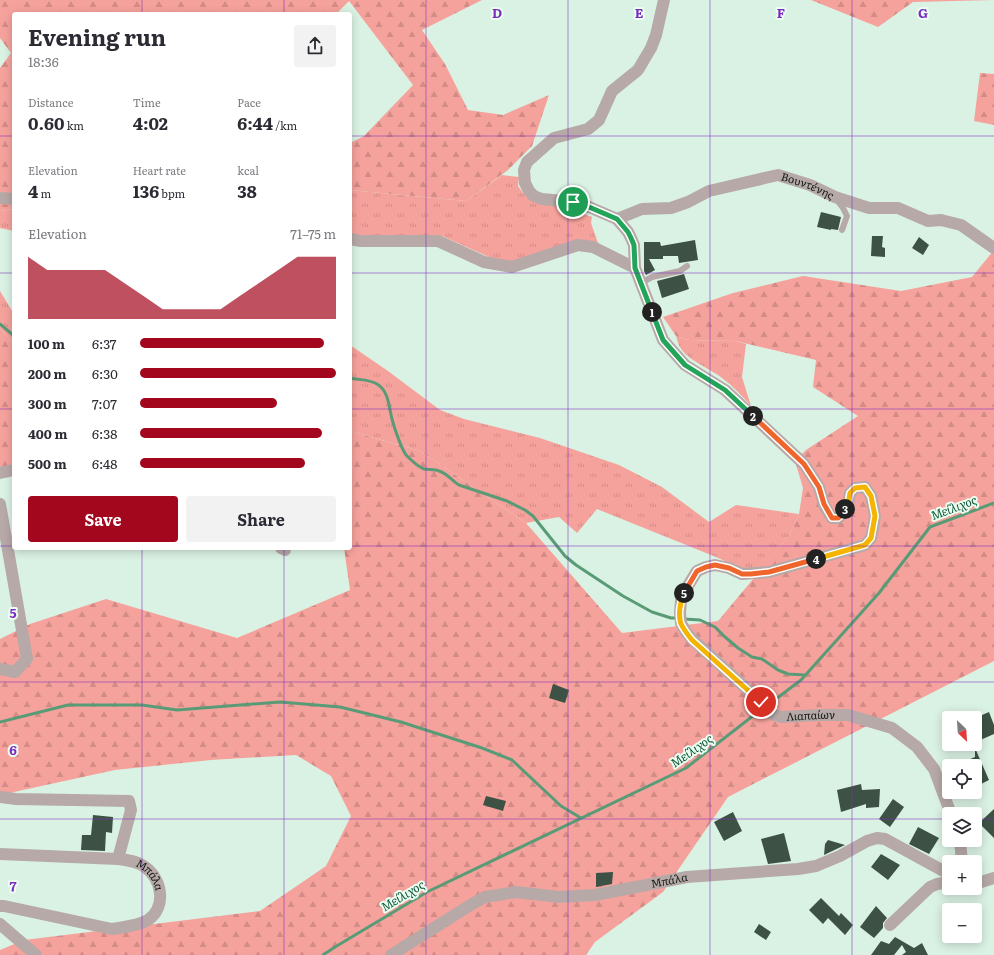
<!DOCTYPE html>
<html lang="en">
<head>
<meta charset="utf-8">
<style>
  :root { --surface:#fff; --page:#f2f2f3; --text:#2b2b33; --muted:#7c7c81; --accent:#a3071e }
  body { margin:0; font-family:Literata,serif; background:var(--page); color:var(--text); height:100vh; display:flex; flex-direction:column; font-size:15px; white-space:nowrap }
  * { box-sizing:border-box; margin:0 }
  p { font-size:13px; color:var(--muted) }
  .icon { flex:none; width:22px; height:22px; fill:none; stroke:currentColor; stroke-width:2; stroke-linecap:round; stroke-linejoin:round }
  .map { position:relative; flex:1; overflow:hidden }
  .side { position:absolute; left:12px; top:12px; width:340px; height:538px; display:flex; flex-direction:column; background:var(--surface); border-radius:4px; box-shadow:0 2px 10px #0003 }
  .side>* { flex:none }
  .needle { width:26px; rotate:155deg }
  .fabs { position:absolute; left:942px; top:711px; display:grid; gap:8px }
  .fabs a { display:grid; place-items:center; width:40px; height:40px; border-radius:4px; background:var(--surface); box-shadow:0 2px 10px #0003; font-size:20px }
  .pin { position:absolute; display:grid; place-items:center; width:34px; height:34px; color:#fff; margin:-17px; border:2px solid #fff; border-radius:50%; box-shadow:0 1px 4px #0007 }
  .km { position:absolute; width:20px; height:20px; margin:-10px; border-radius:50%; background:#222; color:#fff; font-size:11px; line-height:20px; text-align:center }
  .round { display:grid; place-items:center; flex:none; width:42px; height:42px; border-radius:4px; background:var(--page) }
  .headline { display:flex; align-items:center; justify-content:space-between; height:68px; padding:0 16px }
  h1 { font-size:22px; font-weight:700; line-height:30px }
  .stats { display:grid; grid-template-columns:repeat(3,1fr); gap:6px; height:68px; padding:4px 16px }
  .stats div { display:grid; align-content:center }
  .stats b { font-size:17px; font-weight:700 }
  .stats small { font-size:11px; font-weight:400 }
  .stats p { font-size:11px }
  .chart { height:112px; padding:8px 16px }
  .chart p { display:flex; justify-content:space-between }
  .chart svg { width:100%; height:72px; margin-top:4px; fill:var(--accent); opacity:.7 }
  .button { display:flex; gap:8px; margin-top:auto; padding:8px 16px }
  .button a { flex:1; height:46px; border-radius:4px; background:var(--accent); color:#fff; font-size:16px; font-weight:700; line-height:46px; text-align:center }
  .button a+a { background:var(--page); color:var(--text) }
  ul { padding:0 16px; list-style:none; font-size:13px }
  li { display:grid; grid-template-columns:64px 48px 1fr; align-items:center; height:30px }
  li i { height:10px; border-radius:5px; background:var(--accent) }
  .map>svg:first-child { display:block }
  .grass { fill:url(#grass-tufts) }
  .forest { fill:url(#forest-firs) }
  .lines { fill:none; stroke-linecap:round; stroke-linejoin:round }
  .stream { stroke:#599b76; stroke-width:3 }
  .building { fill:#3d5245 }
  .lane { stroke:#b6a9a8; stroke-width:6 }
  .street { stroke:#b6a9a8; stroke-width:12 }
  .split-1-casing { stroke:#fff; stroke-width:8 }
  .split-2-casing { stroke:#fff; stroke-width:8 }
  .split-3-casing { stroke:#fff; stroke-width:8 }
  .split-4-casing { stroke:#fff; stroke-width:8 }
  .split-5-casing { stroke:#fff; stroke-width:8 }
  .split-6-casing { stroke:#fff; stroke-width:8 }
  .split-1 { stroke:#22a559; stroke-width:5 }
  .split-2 { stroke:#22a559; stroke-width:5 }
  .split-3 { stroke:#f0652b; stroke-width:5 }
  .split-4 { stroke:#f5b400; stroke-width:5 }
  .split-5 { stroke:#f0652b; stroke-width:5 }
  .split-6 { stroke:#f5b400; stroke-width:5 }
  .grid { fill:none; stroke:#7b2cbf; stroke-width:1; stroke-opacity:0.55 }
  .labels { text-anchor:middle; stroke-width:4; stroke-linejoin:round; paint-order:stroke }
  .street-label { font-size:11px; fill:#131c17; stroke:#eafef2 }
  .water-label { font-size:12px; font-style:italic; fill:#0e5434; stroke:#eafef2 }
  .grid-label { font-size:13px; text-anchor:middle; font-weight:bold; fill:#7b2cbf; stroke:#eafef2; stroke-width:4; stroke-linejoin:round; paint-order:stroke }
</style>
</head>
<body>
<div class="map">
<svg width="994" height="955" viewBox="0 0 994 955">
  <defs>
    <pattern id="grass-tufts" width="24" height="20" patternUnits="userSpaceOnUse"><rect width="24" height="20" fill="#f6a29c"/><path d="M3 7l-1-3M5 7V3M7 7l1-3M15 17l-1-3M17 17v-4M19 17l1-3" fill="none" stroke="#d28b86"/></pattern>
    <pattern id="forest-firs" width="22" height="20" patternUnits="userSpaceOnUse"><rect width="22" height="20" fill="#f6a29c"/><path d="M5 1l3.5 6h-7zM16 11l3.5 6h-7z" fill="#d28b86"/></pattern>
  </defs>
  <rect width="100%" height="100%" fill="#daf2e3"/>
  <!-- grass -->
  <path class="grass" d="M502 175 519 177 518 186 523 193 535 202 574 210 592 217 591 223 598 243 581 240 511 263 489 257 442 236 403 237 350 235V190L466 201Z
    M14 209V231L0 228V211Z
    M0 291 14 314V344L0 329Z
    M676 336 689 340 735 341 746 344 742 377 751 406C742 396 733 386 722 378 711 369 687 360 680 347 678 344 677 339 676 336Z
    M350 345 388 371 440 410 464 419 540 438 619 465 662 487 709 522 736 505 799 514 789 536 762 569 744 570 716 557 597 509 577 533 559 517 526 523 420 451 350 431Z"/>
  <!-- forest -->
  <path class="forest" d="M0 0H482L422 30 445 64 468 110 503 115 549 95 532 146 508 170 466 201 350 190V143L364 136 413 85 349 1 336 14H14V209L0 211V68L11 53 0 38Z
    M811 0H994L913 2 878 27Z
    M980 73 994 74V125L974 121Z
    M994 250V661L728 797 663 892 595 942 586 955H0V950L24 940 260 911 326 866 351 816 331 776 296 755 211 760 115 770 0 795V639L30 624 106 599 237 638 350 590 344 548H350V431L420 451 526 523 622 633 718 621 789 536 799 514 803 488 795 461 806 450 858 416 813 387 816 360 735 341 689 340 676 336 663 317 733 293 803 276 901 291 972 277Z
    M0 329 14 344V465L0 467Z"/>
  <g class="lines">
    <!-- stream -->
    <path class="stream" d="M0 324 14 336
      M350 378C358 380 369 379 377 384 389 391 389 408 392 419 394 427 402 451 407 456 411 460 419 467 424 469 429 470 435 469 439 471 447 473 452 481 459 485L507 501 525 510 533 516 565 556 576 565 623 596 652 612 671 618H678
      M684 619 700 620 715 627 725 637 738 648 752 657 762 659 778 670 788 674 805 675
      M768 705 801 680 879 593 930 527 994 503
      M0 722 68 705H142L177 710 280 702 340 707 401 722 482 748 512 760 561 806 581 818
      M323 955 335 947 427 892 686 768 763 708"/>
  </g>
  <!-- building -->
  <path class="building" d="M821 212 841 217 838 230 831 229V230L817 227Z
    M872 236H883L882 247 885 248V257L871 256Z
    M919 237 929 245 923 255 912 248Z
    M695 240 698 260 679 263 678 256H663V259H649L655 270 646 275 644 271V242H660L661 246Z
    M684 274 689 289 662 298 657 281Z
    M553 684 569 690 565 703 549 698Z
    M989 712 994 725V734L978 741 975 735V718Z
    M975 748 989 780 975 787V766H954L975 757Z
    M861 784 862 790 880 789 879 807 866 808V804L841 812 837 790Z
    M486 796 506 801 503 811 483 805Z
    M893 799 904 807 890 827 879 819Z
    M994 809V838L979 823Z
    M733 812 742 831 724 841 714 822Z
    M93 815 113 817 112 833 106 832 105 851 81 850 82 835H91Z
    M918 827 939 838 929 854 909 844Z
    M784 833 791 861 768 864 761 839Z
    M828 840 845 845 824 855 825 844Z
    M881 854 900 865 888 880 871 867Z
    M613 872 612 884 596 887V873Z
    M821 898 839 916 841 913 853 925 845 935 828 918 823 924 809 910Z
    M876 906 887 918 883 923V928L874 938 860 927Z
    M759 924 771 932 766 940 754 932Z
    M895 937 914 948 922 943 928 955H902L906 952 902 945 894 955H871L881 941 889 944Z"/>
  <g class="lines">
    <!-- lane -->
    <path class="lane" d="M837 200 843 208 847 216 842 230
      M641 283 652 277 680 271 687 266"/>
    <!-- street -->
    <g class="street">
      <path id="s1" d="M664 0 656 35 651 48 638 70 612 91 599 120 588 129 554 138 527 162 524 170 525 183 529 191 534 196 542 199 573 202 589 207 617 219 628 232 631 238 634 245 635 268 663 340 685 365 725 390 804 464 819 487 824 505 832 518H838L843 513 848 504 850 493 855 488 865 487 871 496 875 517 871 538 865 545 769 572 742 574 729 568 715 565 706 567 697 571 686 589 681 600 680 613 681 623 685 631 693 640 761 702 769 711 774 715 782 717 820 715H848L892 728 917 747 934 769 951 814"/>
      <path d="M0 198 14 199"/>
      <path id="s2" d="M617 219 642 209 671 208 688 202 709 191 778 175 810 185 835 197 869 208H898L928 221 941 220 961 225 994 248"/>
      <path d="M350 239 361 241H438L484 262 512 267 578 245 593 247 635 268"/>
      <path d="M0 473 14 470"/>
      <path d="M0 504 27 659 15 672 0 669"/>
      <path d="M281 548 285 550"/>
      <path d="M0 797 16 799 129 801 131 810 118 859"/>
      <path d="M960 840 962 862"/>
      <path id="s3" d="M0 854 118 859C127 860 137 861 145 867 162 879 167 907 148 920 138 926 124 927 112 929L4 906H0"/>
      <path d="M975 883H978L994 878"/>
      <path d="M0 924 36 955"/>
      <path d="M890 925 930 887 937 884 949 882"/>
      <path id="s4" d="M391 955 472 904 485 897 516 892 559 897 595 895 687 877 798 869 816 866 840 856 867 841 877 838 885 839 949 874"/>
    </g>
  </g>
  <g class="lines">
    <!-- split-1 casing -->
    <g class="split-1-casing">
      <path id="split-1" d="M573 202 589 207 617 219 628 232 631 238 634 245 635 268 652 312"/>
    </g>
    <!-- split-2 casing -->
    <g class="split-2-casing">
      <path id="split-2" d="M652 312 663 340 685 365 725 390 753 416"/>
    </g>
    <!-- split-3 casing -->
    <g class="split-3-casing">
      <path id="split-3" d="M753 416 804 464 819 487 824 504 832 518H838L843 514 845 509"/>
    </g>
    <!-- split-4 casing -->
    <g class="split-4-casing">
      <path id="split-4" d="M816 559 865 545 871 538 875 516 871 496 865 487 855 488 850 493 848 504 845 509"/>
    </g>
    <!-- split-5 casing -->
    <g class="split-5-casing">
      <path id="split-5" d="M684 593 697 571 706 567 715 565 729 568 742 574H751L769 572 816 559"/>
    </g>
    <!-- split-6 casing -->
    <g class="split-6-casing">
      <path id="split-6" d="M684 593C680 602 678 615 681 624 684 630 688 635 692 640L761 702"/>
    </g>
    <!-- split-1 -->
    <use href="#split-1" class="split-1"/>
    <!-- split-2 -->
    <use href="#split-2" class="split-2"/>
    <!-- split-3 -->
    <use href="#split-3" class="split-3"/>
    <!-- split-4 -->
    <use href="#split-4" class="split-4"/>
    <!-- split-5 -->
    <use href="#split-5" class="split-5"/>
    <!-- split-6 -->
    <use href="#split-6" class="split-6"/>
  </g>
  <!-- grid -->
  <path class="grid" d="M142 0V14M284 0V14M426 0V955M568 0V955M710 0V955M852 0V955M0 136H14M350 136H994M0 273H14M350 273H994M0 409H14M350 409H994M0 546H14M350 546H994M142 548V955M284 548V955M0 682H994M0 819H949M975 819H994"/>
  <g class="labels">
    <!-- street labels -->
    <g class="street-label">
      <text dy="4" stroke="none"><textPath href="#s2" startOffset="200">Βουντένης</textPath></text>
      <text dy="4" stroke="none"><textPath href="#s1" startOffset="1246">Λιαπαίων</textPath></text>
      <text dy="4" stroke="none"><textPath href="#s3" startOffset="156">Μπάλα</textPath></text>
      <text dy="4" stroke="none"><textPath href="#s4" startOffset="297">Μπάλα</textPath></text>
    </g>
    <!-- water labels -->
    <g class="water-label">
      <text transform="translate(954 508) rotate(-21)" y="4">Μείλιχος</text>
      <text transform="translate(692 751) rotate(-35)" y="4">Μείλιχος</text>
      <text transform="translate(403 896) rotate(-31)" y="4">Μείλιχος</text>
    </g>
  </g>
  <g class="grid-label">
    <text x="497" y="18">D</text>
    <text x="639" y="18">E</text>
    <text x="781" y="18">F</text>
    <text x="923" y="18">G</text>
    <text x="13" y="618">5</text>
    <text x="13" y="755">6</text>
    <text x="13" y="891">7</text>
  </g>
</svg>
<div class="fabs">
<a><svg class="needle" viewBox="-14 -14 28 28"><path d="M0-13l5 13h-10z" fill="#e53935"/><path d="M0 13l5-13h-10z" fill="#7c7c81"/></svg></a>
<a><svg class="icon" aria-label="locate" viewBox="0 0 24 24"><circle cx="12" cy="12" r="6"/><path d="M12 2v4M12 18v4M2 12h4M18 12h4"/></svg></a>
<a><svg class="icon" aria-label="layers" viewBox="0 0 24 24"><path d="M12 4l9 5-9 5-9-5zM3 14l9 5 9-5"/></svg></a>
<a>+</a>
<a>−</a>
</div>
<div class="pin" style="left:573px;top:202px;background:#1e9e55"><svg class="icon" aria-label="arrive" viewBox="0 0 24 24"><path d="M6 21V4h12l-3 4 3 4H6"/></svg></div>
<div class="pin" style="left:761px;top:702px;background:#d93025"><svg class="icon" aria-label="check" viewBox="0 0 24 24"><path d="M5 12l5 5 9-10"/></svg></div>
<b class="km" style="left:652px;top:312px">1</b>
<b class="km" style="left:753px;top:416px">2</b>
<b class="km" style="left:845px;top:509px">3</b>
<b class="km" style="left:816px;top:559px">4</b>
<b class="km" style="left:684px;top:593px">5</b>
<section class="side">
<div class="headline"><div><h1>Evening run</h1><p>18:36</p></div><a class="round"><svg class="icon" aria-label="share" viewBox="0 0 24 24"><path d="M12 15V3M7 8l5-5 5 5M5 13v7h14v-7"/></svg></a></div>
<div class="stats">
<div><p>Distance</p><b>0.60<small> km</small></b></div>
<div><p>Time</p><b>4:02</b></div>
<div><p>Pace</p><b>6:44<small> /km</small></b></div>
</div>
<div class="stats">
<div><p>Elevation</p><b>4<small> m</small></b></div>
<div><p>Heart rate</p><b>136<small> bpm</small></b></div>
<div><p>kcal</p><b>38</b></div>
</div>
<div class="chart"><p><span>Elevation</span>71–75 m</p>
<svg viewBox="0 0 160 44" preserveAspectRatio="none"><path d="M0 44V6L10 14L20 14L30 14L40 14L50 22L60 30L70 38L80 38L90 38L100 38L110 30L120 22L130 14L140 6L150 6L160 6V44z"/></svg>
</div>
<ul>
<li><b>100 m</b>6:37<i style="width:94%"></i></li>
<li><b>200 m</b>6:30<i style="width:100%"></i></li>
<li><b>300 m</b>7:07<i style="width:70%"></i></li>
<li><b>400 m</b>6:38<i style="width:93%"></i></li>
<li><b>500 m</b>6:48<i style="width:84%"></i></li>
</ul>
<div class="button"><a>Save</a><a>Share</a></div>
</section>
</div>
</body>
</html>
